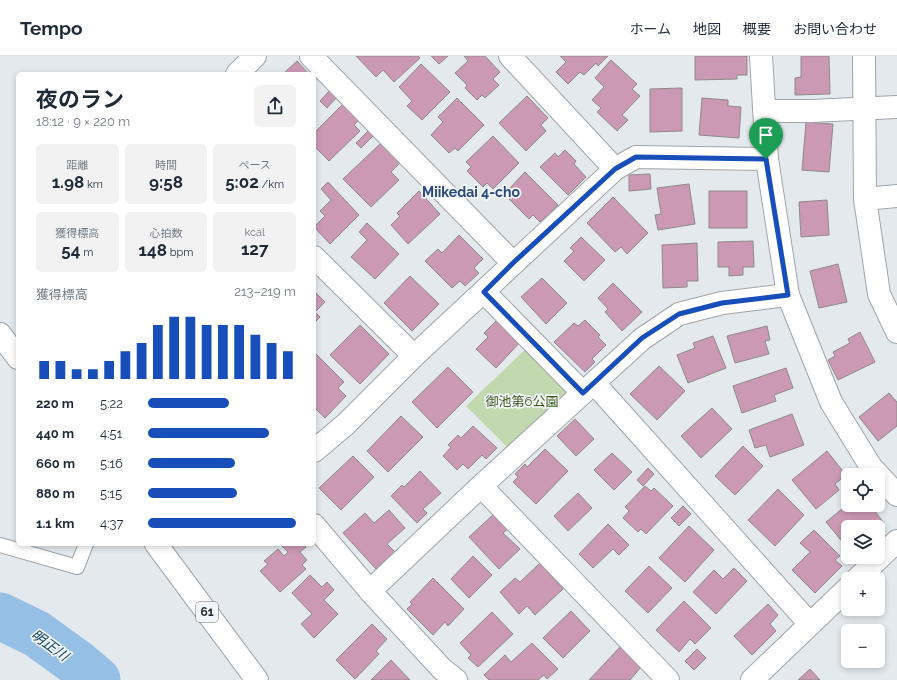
<!DOCTYPE html>
<html lang="ja">
<head>
<meta charset="utf-8">
<style>
  :root { --surface:#fff; --page:#f2f2f3; --text:#1f2937; --muted:#747a83; --line:#e0e1e3; --accent:#184eba }
  body { margin:0; font-family:Raleway,"Noto Sans JP",sans-serif; background:var(--page); color:var(--text); height:100vh; display:flex; flex-direction:column; font-size:15px; white-space:nowrap }
  * { box-sizing:border-box; margin:0 }
  p { font-size:13px; color:var(--muted) }
  .icon { flex:none; width:22px; height:22px; fill:none; stroke:currentColor; stroke-width:2; stroke-linecap:round; stroke-linejoin:round }
  .map { position:relative; flex:1; overflow:hidden }
  .panel { position:absolute; left:16px; top:16px; width:300px; height:474px; display:flex; flex-direction:column; background:var(--surface); border-radius:6px; box-shadow:0 2px 6px #0003 }
  .panel>* { flex:none }
  .buttons { position:absolute; left:841px; top:412px; display:grid; gap:8px }
  .buttons a { display:grid; place-items:center; width:44px; height:44px; border-radius:6px; background:var(--surface); box-shadow:0 2px 6px #0003; font-size:20px }
  .pin { position:absolute; display:grid; place-items:center; width:34px; height:34px; color:#fff; margin:-41px -17px; border-radius:50% 50% 50% 0; rotate:-45deg; box-shadow:0 0 4px #0007 }
  .pin .icon { rotate:45deg }
  .round { display:grid; place-items:center; flex:none; width:42px; height:42px; border-radius:6px; background:var(--page) }
  .overview { display:flex; align-items:center; justify-content:space-between; height:68px; padding:0 20px }
  h1 { font-size:22px; font-weight:700; line-height:30px }
  .metrics { display:grid; grid-template-columns:repeat(3,1fr); gap:6px; height:68px; padding:4px 20px }
  .metrics div { display:grid; align-content:center; border-radius:6px; background:var(--page); text-align:center }
  .metrics b { font-size:17px; font-weight:700 }
  .metrics small { font-size:11px; font-weight:400 }
  .metrics p { font-size:11px }
  .chart { height:112px; padding:8px 20px }
  .chart p { display:flex; justify-content:space-between }
  .chart svg { width:100%; height:72px; margin-top:4px; stroke:var(--accent); stroke-width:6 }
  ul { padding:0 20px; list-style:none; font-size:13px }
  li { display:grid; grid-template-columns:64px 48px 1fr; align-items:center; height:30px }
  li i { height:10px; border-radius:5px; background:var(--accent) }
  header { display:flex; align-items:center; gap:24px; box-sizing:border-box; height:56px; padding:0 20px; background:var(--surface); border-bottom:1px solid var(--line) }
  header strong { font-size:19px }
  nav { display:flex; gap:22px; margin-inline-start:auto; font-size:14px }
  .map>svg:first-child { display:block }
  .green { fill:#c2d8af }
  .lines { fill:none; stroke-linecap:round; stroke-linejoin:round }
  .river { stroke:#95bfe5; stroke-width:47 }
  .building { fill:#cc99b4; stroke:#8e898b }
  .lane-casing { stroke:#a0a5a9; stroke-width:16 }
  .street-casing { stroke:#a0a5a9; stroke-width:24 }
  .secondary-casing { stroke:#a0a5a9; stroke-width:24 }
  .primary-casing { stroke:#a0a5a9; stroke-width:24 }
  .lane { stroke:#fff; stroke-width:14 }
  .street { stroke:#fff; stroke-width:22 }
  .secondary { stroke:#fff; stroke-width:22 }
  .primary { stroke:#fff; stroke-width:22 }
  .route-casing { stroke:#fff; stroke-width:8 }
  .route { stroke:#184eba; stroke-width:5 }
  .labels { text-anchor:middle; stroke-width:3.5; stroke-linejoin:round; paint-order:stroke }
  .shield { fill:#f1f6fa; stroke:#64676a; stroke-width:1 }
  .shield-label { font-size:12px; font-weight:bold; fill:#282a2c }
  .park-label { font-size:13px; fill:#3c5916; stroke:#f1f6fa }
  .neighbourhood-label { font-size:14px; font-weight:bold; fill:#2b4980; stroke:#f1f6fa }
  .water-label { font-size:14px; font-style:italic; fill:#124266; stroke:#f1f6fa }
</style>
</head>
<body>
<header>
<strong>Tempo</strong>
<nav><a>ホーム</a><a>地図</a><a>概要</a><a>お問い合わせ</a></nav>
</header>
<div class="map">
<svg width="897" height="624" viewBox="0 0 897 624">
  <rect width="100%" height="100%" fill="#e4e9ed"/>
  <!-- green -->
  <path class="green" d="M533 286 583 337 515 399 466 350Z"/>
  <g class="lines">
    <!-- river -->
    <path class="river" d="M0 560 37 578 77 607 97 624"/>
  </g>
  <!-- building -->
  <path class="building" d="M356 0H418L420 2 394 26 383 14 376 21Z
    M431 0H448L439 8Z
    M464 0H485L500 16 493 23 499 29 485 42 482 39 477 44 465 32 467 29 455 17 468 5Z
    M560 0H608L598 10 596 7 584 19 580 16 568 28 556 16 566 6Z
    M695 0H747V19H737V23L695 24Z
    M801 0H829L830 38 795 39V22L801 21Z
    M611 4 637 28 632 33 640 40 622 59 628 64 617 75 597 56 601 52 592 44 604 31 595 22Z
    M297 5 309 18H283Z
    M421 8 450 36 422 64 407 50 412 45 399 31Z
    M682 32V75L650 76V33Z
    M330 34 337 41 327 52 320 45Z
    M527 40 548 62 541 69 546 75 526 95 499 67Z
    M457 42 484 69 458 95 455 92 449 97 431 79 443 66 438 61Z
    M702 42 728 44V50L741 51 739 82 699 79Z
    M343 48 359 64 354 69 360 75 329 105 314 90V77Z
    M806 66 833 68 829 116 802 114Z
    M370 73 375 78 361 92 356 87Z
    M493 80 519 107 493 133 487 127 483 131 467 115 471 111 466 106Z
    M381 87 400 107 391 116 399 124 371 151 343 123Z
    M565 94 576 105 574 108 586 121 568 139 540 111 555 97 558 101Z
    M525 116 558 149 540 166 533 159 529 163 509 143 512 140 507 135Z
    M650 118 651 133 629 135V119Z
    M328 126 359 159 330 188 314 171 325 160 320 155 331 144 321 133Z
    M689 128 695 168 658 174 655 159 661 158 657 132Z
    M419 135 440 158 408 188 391 169 400 160 397 157Z
    M709 135H747V172H709Z
    M613 141 648 177 627 198 621 191 615 196 587 167Z
    M827 144 829 179 801 181 799 146Z
    M367 167 399 198 375 223 351 201 367 184 359 176Z
    M459 179 483 203 474 212 479 217 465 230 460 225 452 232 425 205 438 193 442 197Z
    M581 181 605 204 584 225 564 205 574 195 570 192Z
    M753 185 754 211H743V219L729 220V211H718V186Z
    M697 187 698 225H687V231L663 232 662 189Z
    M838 208 847 246 819 252 810 215Z
    M410 220 439 248 412 275 384 247Z
    M542 222 567 247 546 268 521 241Z
    M613 227 642 256 622 275 605 256 608 253 598 242Z
    M314 235 325 246 315 256 320 261 314 267Z
    M500 261 523 283 496 312 476 293 488 281 484 277Z
    M585 264 600 279 598 281 606 289 592 303 595 306 585 316 554 286 574 267 578 270Z
    M360 269 389 298 360 328 330 299Z
    M767 270 770 284 765 285 769 298 735 307 727 280Z
    M860 276 875 306 838 324 828 304 835 300 833 296 850 287 848 283Z
    M713 280 726 312 688 327 677 299 695 292 693 287Z
    M316 298 344 326 338 332 346 340 325 362 314 351V299Z
    M659 310 685 335 657 364 630 338Z
    M448 311 473 336 437 372 412 346Z
    M786 312 793 332 774 339 776 345 742 357 733 330Z
    M889 337 897 346V370L878 385 859 361Z
    M712 352 732 373 701 402 681 380Z
    M792 358 804 389 770 401 766 389 755 392 749 374Z
    M401 360 423 381 388 416 367 395Z
    M575 363 594 383 576 400 557 380Z
    M473 370 497 392 486 403 482 399 468 413 463 408 457 414 443 400 451 391 448 389 458 379 461 382Z
    M743 390 763 410 735 439 715 420Z
    M545 393 568 415 536 448 513 426 518 421 515 418 525 408 527 411Z
    M827 395 846 419 835 428 839 434 816 453 792 424Z
    M612 397 632 416 614 434 594 414Z
    M353 400 374 421 341 454 319 432Z
    M648 412 654 418 643 430 637 424Z
    M420 415 441 437 423 453 427 457 417 467 391 440 402 429 404 431Z
    M645 430 651 435 654 432 673 450 646 478 641 473 638 476 623 462 629 455 625 451Z
    M778 433 804 459 775 490 748 464Z
    M578 437 592 452 568 475 554 460Z
    M848 448 870 449 884 467 878 472 848 471V487L845 489 826 466Z
    M683 450 691 458 679 470 671 462Z
    M389 454 405 472 387 488 395 496 376 513 343 477 365 457 374 467Z
    M495 457 509 472 503 477 520 493 499 513 469 481Z
    M608 468 629 489 619 499 613 493 593 512 579 498Z
    M689 470 714 494 685 526 659 502Z
    M814 474 840 500 835 504 842 510 815 537 792 514 810 496 800 487Z
    M280 488H303L306 491 300 496 307 504 302 509 306 513 280 536 260 515 268 508 264 505 278 493 284 500 288 496Z
    M473 500 492 519 469 542 451 523Z
    M540 507 563 533 535 559 527 550 519 558 500 536 515 522 520 526Z
    M649 510 672 532 648 557 625 535Z
    M734 512 747 525 716 558 693 536 714 514 723 523Z
    M310 519 322 531 327 526 334 534 324 544 338 558 314 582 301 568 312 558 292 537Z
    M433 522 464 553 448 570 445 566 433 579 407 553 412 548 410 546Z
    M684 545 711 572 695 588 690 583 679 596 656 574Z
    M768 548 778 559 770 568 776 575 752 599 734 580Z
    M571 555 590 575 563 602 543 582Z
    M492 556 513 578 478 611 468 602 471 599 460 587Z
    M372 568 387 583 376 595 379 598 355 623 336 604Z
    M532 587 558 613 547 623 544 619 538 624H489L484 619 505 599 511 606Z
    M620 591 641 611 630 624H589Z
    M697 593 706 602 694 614 685 605Z
    M391 604 410 624H371Z
    M810 613 820 624H798Z"/>
  <g class="lines">
    <!-- lane casing -->
    <g class="lane-casing">
      <path id="lane" d="M0 489 77 511 86 488"/>
    </g>
    <!-- street casing -->
    <g class="street-casing">
      <path id="street" d="M311 0 513 207
        M510 0 615 113
        M761 0 767 103 788 239 831 346 871 411 897 439
        M237 18 255 0
        M764 55H811L897 51
        M865 143 897 140
        M314 201 414 300
        M484 236 583 337
        M594 327 810 568
        M314 395 346 368 414 300 615 113 636 101 767 103
        M481 430 668 624
        M314 469 370 535 442 613 456 624
        M857 523 897 485
        M370 535 481 430 642 283 679 258 722 247 788 239
        M752 624 848 532"/>
    </g>
    <!-- secondary casing -->
    <g class="secondary-casing">
      <path id="secondary" d="M864 0 865 143 879 238 897 276"/>
    </g>
    <!-- primary casing -->
    <g class="primary-casing">
      <path id="primary" d="M0 278 18 302
        M156 488 257 624"/>
    </g>
    <!-- lane -->
    <use href="#lane" class="lane"/>
    <!-- street -->
    <use href="#street" class="street"/>
    <!-- secondary -->
    <use href="#secondary" class="secondary"/>
    <!-- primary -->
    <use href="#primary" class="primary"/>
  </g>
  <g class="lines">
    <!-- route casing -->
    <g class="route-casing">
      <path id="route" d="M636 101 766 103 788 239 722 247 679 258 642 282 583 337 484 236 513 207 615 113Z"/>
    </g>
    <!-- route -->
    <use href="#route" class="route"/>
  </g>
  <g class="labels">
    <!-- shield labels -->
    <rect class="shield" x="196" y="546" width="22" height="20" rx="3"/>
    <g class="shield-label">
      <text x="207" y="560">61</text>
    </g>
    <!-- park labels -->
    <g class="park-label">
      <text x="522" y="350">御池第6公園</text>
    </g>
    <!-- neighbourhood labels -->
    <g class="neighbourhood-label">
      <text x="471" y="141">Miikedai 4-cho</text>
    </g>
    <!-- water labels -->
    <g class="water-label">
      <text transform="translate(50 589) rotate(36)" y="5">明正川</text>
    </g>
  </g>
</svg>
<div class="buttons">
<a><svg class="icon" aria-label="locate" viewBox="0 0 24 24"><circle cx="12" cy="12" r="6"/><path d="M12 2v4M12 18v4M2 12h4M18 12h4"/></svg></a>
<a><svg class="icon" aria-label="layers" viewBox="0 0 24 24"><path d="M12 4l9 5-9 5-9-5zM3 14l9 5 9-5"/></svg></a>
<a>+</a>
<a>−</a>
</div>
<div class="pin" style="left:766px;top:103px;background:#1e9e55"><svg class="icon" aria-label="arrive" viewBox="0 0 24 24"><path d="M6 21V4h12l-3 4 3 4H6"/></svg></div>
<section class="panel">
<div class="overview"><div><h1>夜のラン</h1><p>18:12 · 9 × 220 m</p></div><a class="round"><svg class="icon" aria-label="share" viewBox="0 0 24 24"><path d="M12 15V3M7 8l5-5 5 5M5 13v7h14v-7"/></svg></a></div>
<div class="metrics">
<div><p>距離</p><b>1.98<small> km</small></b></div>
<div><p>時間</p><b>9:58</b></div>
<div><p>ペース</p><b>5:02<small> /km</small></b></div>
</div>
<div class="metrics">
<div><p>獲得標高</p><b>54<small> m</small></b></div>
<div><p>心拍数</p><b>148<small> bpm</small></b></div>
<div><p>kcal</p><b>127</b></div>
</div>
<div class="chart"><p><span>獲得標高</span>213–219 m</p>
<svg viewBox="0 0 160 44" preserveAspectRatio="none"><path d="M5 44V33M15 44V33M25 44V38M35 44V38M45 44V33M55 44V27M65 44V22M75 44V11M85 44V6M95 44V6M105 44V11M115 44V11M125 44V11M135 44V17M145 44V22M155 44V27"/></svg>
</div>
<ul>
<li><b>220 m</b>5:22<i style="width:55%"></i></li>
<li><b>440 m</b>4:51<i style="width:82%"></i></li>
<li><b>660 m</b>5:16<i style="width:59%"></i></li>
<li><b>880 m</b>5:15<i style="width:60%"></i></li>
<li><b>1.1 km</b>4:37<i style="width:100%"></i></li>
</ul>
</section>
</div>
</body>
</html>
